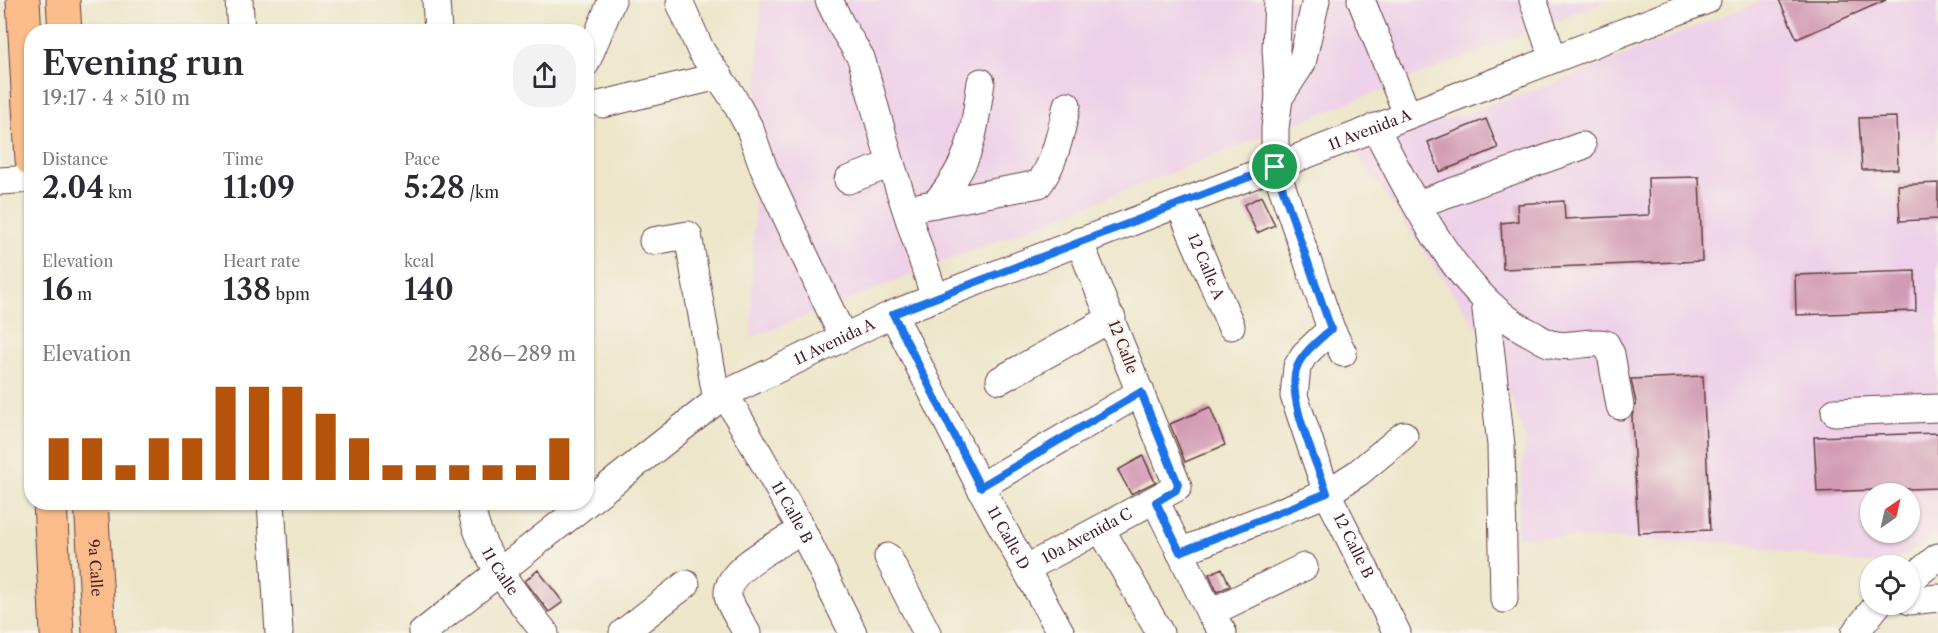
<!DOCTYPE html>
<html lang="en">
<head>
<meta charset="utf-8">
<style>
  :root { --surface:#fff; --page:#f2f2f3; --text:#2b2b33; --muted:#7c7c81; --accent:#b45309 }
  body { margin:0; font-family:"Libre Caslon Text",serif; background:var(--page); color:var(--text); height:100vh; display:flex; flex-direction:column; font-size:22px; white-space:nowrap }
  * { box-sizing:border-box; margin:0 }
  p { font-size:20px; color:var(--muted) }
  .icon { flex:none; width:33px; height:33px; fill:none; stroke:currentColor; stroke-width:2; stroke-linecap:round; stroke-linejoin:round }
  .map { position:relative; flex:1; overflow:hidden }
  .side { position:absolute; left:24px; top:24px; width:570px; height:486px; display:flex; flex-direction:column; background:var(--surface); border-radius:24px; box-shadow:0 2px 4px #0004 }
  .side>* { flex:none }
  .needle { width:39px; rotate:34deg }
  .buttons { position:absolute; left:1860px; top:483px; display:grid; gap:12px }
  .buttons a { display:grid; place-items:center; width:60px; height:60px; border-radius:50%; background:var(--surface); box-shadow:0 2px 4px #0004; font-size:30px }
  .pin { position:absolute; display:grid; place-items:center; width:51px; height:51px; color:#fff; margin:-26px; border:3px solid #fff; border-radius:50%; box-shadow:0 2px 6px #0007 }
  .round { display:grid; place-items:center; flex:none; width:63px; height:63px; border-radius:24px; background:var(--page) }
  .head { display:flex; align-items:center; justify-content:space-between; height:102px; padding:0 18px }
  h1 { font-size:33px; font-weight:600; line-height:45px }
  .figures { display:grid; grid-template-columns:repeat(3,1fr); gap:9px; height:102px; padding:6px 18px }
  .figures div { display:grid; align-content:center }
  .figures b { font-size:30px; font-weight:600 }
  .figures small { font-size:16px; font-weight:400 }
  .figures p { font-size:16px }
  .chart { height:168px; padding:12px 18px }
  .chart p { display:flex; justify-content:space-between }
  .chart svg { width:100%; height:108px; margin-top:6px; stroke:var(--accent); stroke-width:6 }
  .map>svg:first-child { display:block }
  .built { fill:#eed0e8; fill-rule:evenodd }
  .building { fill:#d29ab4 }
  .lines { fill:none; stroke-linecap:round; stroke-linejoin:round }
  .minor-casing { stroke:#623d43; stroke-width:29 }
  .major-casing { stroke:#623d43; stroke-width:35 }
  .minor { stroke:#fff; stroke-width:27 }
  .major { stroke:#f9bc8a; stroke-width:33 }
  .route-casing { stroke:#fff; stroke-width:12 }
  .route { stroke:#1a73e8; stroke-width:8 }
  .labels { text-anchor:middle; stroke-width:4.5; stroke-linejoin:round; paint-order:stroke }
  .street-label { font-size:15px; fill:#4a1f2b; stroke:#f7f3e8 }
</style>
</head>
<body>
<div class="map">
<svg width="1938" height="633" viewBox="0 0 1938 633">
  <rect width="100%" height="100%" fill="#f7f3e8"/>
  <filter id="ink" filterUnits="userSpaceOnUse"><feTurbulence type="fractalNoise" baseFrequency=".0167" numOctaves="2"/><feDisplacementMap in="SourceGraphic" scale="12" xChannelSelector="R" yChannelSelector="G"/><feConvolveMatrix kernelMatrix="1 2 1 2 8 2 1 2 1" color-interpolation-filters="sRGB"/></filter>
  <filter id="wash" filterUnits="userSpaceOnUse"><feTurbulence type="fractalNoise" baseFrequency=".008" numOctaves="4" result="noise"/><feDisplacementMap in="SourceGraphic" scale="24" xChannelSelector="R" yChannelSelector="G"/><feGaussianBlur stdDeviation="1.35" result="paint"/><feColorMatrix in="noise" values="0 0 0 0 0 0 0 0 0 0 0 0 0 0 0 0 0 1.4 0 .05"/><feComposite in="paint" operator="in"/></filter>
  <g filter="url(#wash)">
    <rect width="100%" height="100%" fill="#ede6ca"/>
    <!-- built -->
    <path class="built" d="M760 0H1610L751 338Z
      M1763 0H1938V534L1890 564 1850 562 1729 543 1517 536 1525 438 1495 355 1355 150 1555 83ZM1870 494H1910V532H1870Z"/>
    <g id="blocks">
      <!-- building -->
      <path class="building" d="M1779 0H1886L1797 39Z
        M1896 117 1898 169 1862 170 1859 118Z
        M1486 119 1498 148 1440 172 1428 142Z
        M1699 177 1702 261 1503 269 1501 223 1518 221 1517 204 1564 201 1565 219 1649 215 1648 178Z
        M1938 183V219L1900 221 1898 185Z
        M1261 196 1275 225 1257 233 1244 205Z
        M1915 271 1916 311 1796 315 1795 275Z
        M1703 376 1710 530 1638 533 1632 416 1636 403 1631 379Z
        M1210 407 1225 445 1185 462 1170 424Z
        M1938 433V488L1817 492 1814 437Z
        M1143 456 1155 482 1131 494 1118 470Z
        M1222 568 1230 586 1217 592 1209 574Z
        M538 570 563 602 549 612 525 581Z"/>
    </g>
  </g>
  <g filter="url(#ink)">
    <use href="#blocks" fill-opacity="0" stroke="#623d43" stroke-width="1.5"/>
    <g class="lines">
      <!-- minor casing -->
      <g class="minor-casing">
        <g id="minor">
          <path d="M239 0 241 32"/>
          <path d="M436 0 438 32"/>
          <path d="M829 0 841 25 861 58 891 164 935 298"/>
          <path d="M1278 0 1276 49 1279 98 1275 128V167L1331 329 1343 353"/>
          <path d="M1361 0 1407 114"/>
          <path d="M1533 0 1553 58"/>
          <path d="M680 3 701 51 732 96 750 129 764 169 843 337"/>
          <path d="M586 63 612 0"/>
          <path d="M1279 98 1302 63 1316 0"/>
          <path d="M603 104 719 76"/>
          <path d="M1375 127C1411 196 1460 299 1532 334 1538 337 1545 343 1552 344 1570 349 1589 340 1606 344L1611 354 1620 406"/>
          <path d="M848 180 891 164"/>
          <path d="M0 181 32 179"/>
          <path d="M935 204C972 161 973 137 981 82"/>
          <path d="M1418 204 1582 146"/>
          <path id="s1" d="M1180 206 1231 326"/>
          <path d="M907 209 1039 184C1055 163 1061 131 1067 105"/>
          <path d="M653 241 688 235 717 401"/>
          <path d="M1485 301 1501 445 1504 599"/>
          <path id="s2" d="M893 314 980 487 1061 633"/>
          <path id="s3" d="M1331 329 1304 355 1297 367 1294 396 1327 493 1397 633"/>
          <path d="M1000 380 1112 318"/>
          <path id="s4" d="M725 394 802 530 853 633"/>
          <path d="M1835 412 1938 408"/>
          <path d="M980 487 1141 392"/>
          <path d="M271 502 279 633"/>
          <path id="s5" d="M471 502C474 548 518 597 545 633"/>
          <path d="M1156 502 1210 613 1223 633"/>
          <path d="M1101 529 1160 633"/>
          <path d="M1180 552 1327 493 1358 473 1404 435"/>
          <path d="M888 557 927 633"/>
          <path id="s6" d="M1027 568 1178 487 1079 241"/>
          <path d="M1910 580 1938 557"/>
          <path d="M1910 601 1938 598"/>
          <path d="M1210 613 1304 567"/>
          <path id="s7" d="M422 633 725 394 893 314 1707 0"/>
          <path d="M623 633 686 584"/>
          <path d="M747 633C741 622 733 611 729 600 719 571 782 543 802 530"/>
          <path d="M1855 633 1878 604"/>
        </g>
      </g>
      <!-- major casing -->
      <g class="major-casing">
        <g id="major">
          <path d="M23 0 32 160"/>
          <path d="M63 0 65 32"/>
          <path d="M50 502 57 633"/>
          <path id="s8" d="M91 502 99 633"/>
        </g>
      </g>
      <!-- minor -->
      <use href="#minor" class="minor"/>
      <!-- major -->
      <use href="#major" class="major"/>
    </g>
  </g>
  <g class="lines" filter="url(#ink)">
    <!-- route casing -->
    <g class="route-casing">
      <path id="route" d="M1275 167 1331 329C1319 340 1303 352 1297 367 1285 397 1317 463 1327 493L1180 552 1156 502 1176 490 1178 484 1141 392 980 487 893 314Z"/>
    </g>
    <!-- route -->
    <use href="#route" class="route"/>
  </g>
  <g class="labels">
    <!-- street labels -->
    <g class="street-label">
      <text dy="5" stroke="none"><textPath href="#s7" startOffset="1083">11 Avenida A</textPath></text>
      <text dy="5" stroke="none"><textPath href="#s1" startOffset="66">12 Calle A</textPath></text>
      <text dy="5" stroke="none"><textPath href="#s7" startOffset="507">11 Avenida A</textPath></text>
      <text transform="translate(1123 347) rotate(69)" y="5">12 Calle</text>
      <text dy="5" stroke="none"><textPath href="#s4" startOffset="136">11 Calle B</textPath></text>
      <text dy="5" stroke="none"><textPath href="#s6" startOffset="68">10a Avenida C</textPath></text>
      <text dy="5" stroke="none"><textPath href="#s2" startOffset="252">11 Calle D</textPath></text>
      <text dy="5" stroke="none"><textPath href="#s3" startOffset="242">12 Calle B</textPath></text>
      <text dy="5" stroke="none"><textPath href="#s8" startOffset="66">9a Calle</textPath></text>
      <text dy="5" stroke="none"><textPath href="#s5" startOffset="76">11 Calle</textPath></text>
    </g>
  </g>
</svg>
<div class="buttons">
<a><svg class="needle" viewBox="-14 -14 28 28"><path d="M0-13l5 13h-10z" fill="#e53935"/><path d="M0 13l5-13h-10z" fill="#7c7c81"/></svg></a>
<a><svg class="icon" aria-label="locate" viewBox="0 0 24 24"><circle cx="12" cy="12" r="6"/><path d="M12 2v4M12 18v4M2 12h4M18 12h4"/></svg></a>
</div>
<div class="pin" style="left:1275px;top:167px;background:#1e9e55"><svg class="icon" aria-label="arrive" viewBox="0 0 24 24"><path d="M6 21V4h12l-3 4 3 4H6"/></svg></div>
<section class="side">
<div class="head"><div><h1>Evening run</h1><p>19:17 · 4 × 510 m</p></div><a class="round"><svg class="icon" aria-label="share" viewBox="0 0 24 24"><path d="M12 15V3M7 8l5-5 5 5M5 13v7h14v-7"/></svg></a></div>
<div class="figures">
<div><p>Distance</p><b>2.04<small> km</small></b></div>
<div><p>Time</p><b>11:09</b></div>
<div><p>Pace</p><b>5:28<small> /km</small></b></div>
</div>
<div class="figures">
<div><p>Elevation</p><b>16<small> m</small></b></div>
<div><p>Heart rate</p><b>138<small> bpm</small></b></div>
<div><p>kcal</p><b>140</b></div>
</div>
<div class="chart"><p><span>Elevation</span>286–289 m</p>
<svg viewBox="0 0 160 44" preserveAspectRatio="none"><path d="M5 44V27M15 44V27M25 44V38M35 44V27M45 44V27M55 44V6M65 44V6M75 44V6M85 44V17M95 44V27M105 44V38M115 44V38M125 44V38M135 44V38M145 44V38M155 44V27"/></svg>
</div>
</section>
</div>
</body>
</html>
